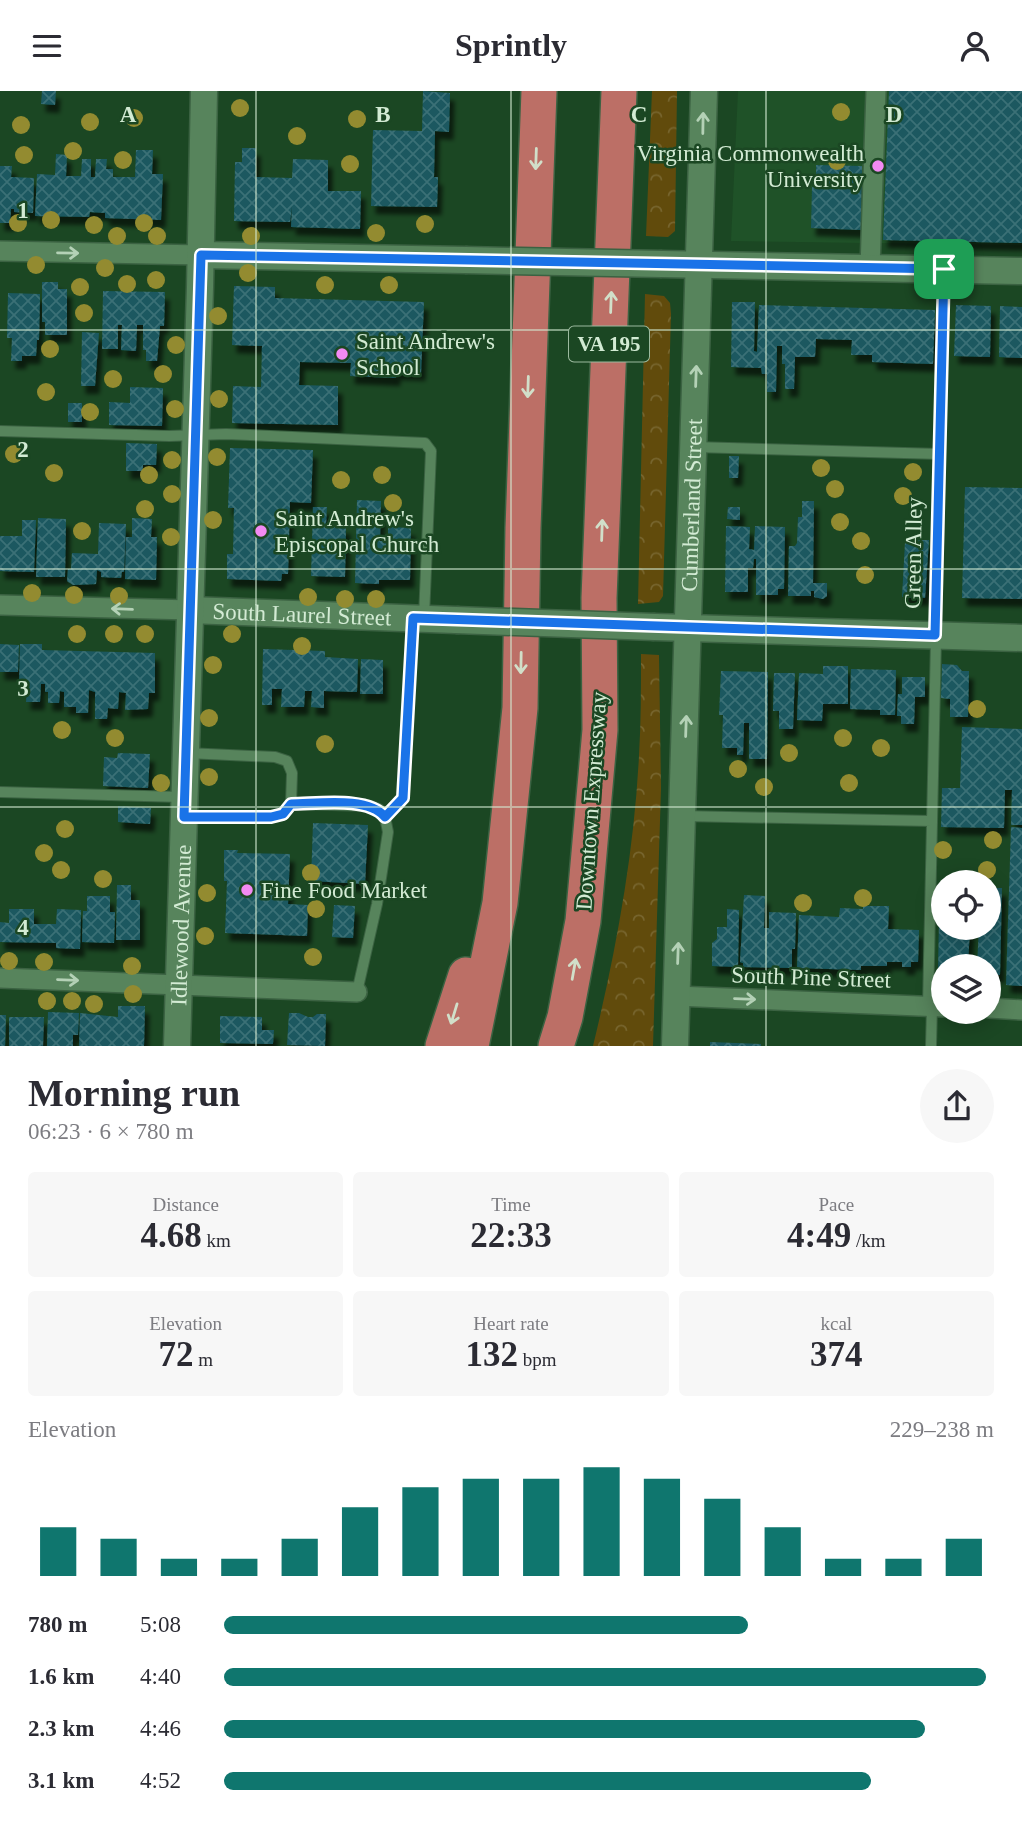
<!DOCTYPE html>
<html lang="en">
<head>
<meta charset="utf-8">
<style>
  :root { --surface:#fff; --page:#f7f7f7; --text:#2b2b33; --muted:#7c7c81; --accent:#0f766e }
  body { margin:0; font-family:"Times New Roman",serif; background:var(--page); color:var(--text); height:100vh; display:flex; flex-direction:column; font-size:26px; white-space:nowrap }
  * { box-sizing:border-box; margin:0 }
  p { font-size:23px; color:var(--muted) }
  .icon { flex:none; width:38px; height:38px; fill:none; stroke:currentColor; stroke-width:2; stroke-linecap:round; stroke-linejoin:round }
  .map { position:relative; height:955px; overflow:hidden }
  .details { display:flex; flex-direction:column; background:var(--surface); flex:1 }
  .details>* { flex:none }
  .buttons { position:absolute; left:931px; top:779px; display:grid; gap:14px }
  .buttons a { display:grid; place-items:center; width:70px; height:70px; border-radius:50%; background:var(--surface); box-shadow:0 4px 18px #0003; font-size:35px }
  .pin { position:absolute; display:grid; place-items:center; width:60px; height:60px; color:#fff; margin:-30px; border-radius:14px; box-shadow:0 4px 10px #0006 }
  .round { display:grid; place-items:center; flex:none; width:74px; height:74px; border-radius:37px; background:var(--page) }
  .head { display:flex; align-items:center; justify-content:space-between; height:119px; padding:0 28px }
  h1 { font-size:38px; font-weight:700; line-height:52px }
  .stats { display:grid; grid-template-columns:repeat(3,1fr); gap:10px; height:119px; padding:7px 28px }
  .stats div { display:grid; align-content:center; border-radius:7px; background:var(--page); text-align:center }
  .stats b { font-size:35px; font-weight:700 }
  .stats small { font-size:19px; font-weight:400 }
  .stats p { font-size:19px }
  .chart { height:196px; padding:14px 28px }
  .chart p { display:flex; justify-content:space-between }
  .chart svg { width:100%; height:126px; margin-top:7px; stroke:var(--accent); stroke-width:6 }
  ul { padding:0 28px; list-style:none; font-size:23px }
  li { display:grid; grid-template-columns:112px 84px 1fr; align-items:center; height:52px }
  li i { height:18px; border-radius:9px; background:var(--accent) }
  header { display:flex; justify-content:space-between; align-items:center; height:91px; padding:0 28px; background:var(--surface); font-size:32px; font-weight:700 }
  .map>svg:first-child { display:block }
  .built { fill:#1f5228 }
  .forest { fill:url(#forest-crowns) }
  .building { fill:url(#building-cross-hatch); filter:url(#shadow) }
  .lines { fill:none; stroke-linecap:round; stroke-linejoin:round }
  .lane-casing { stroke:#3b6242; stroke-width:12 }
  .street-casing { stroke:#3b6242; stroke-width:22 }
  .secondary-casing { stroke:#3b6242; stroke-width:29 }
  .highway-casing { stroke:#3b6242; stroke-width:38 }
  .lane { stroke:#57845c; stroke-width:10 }
  .street { stroke:#57845c; stroke-width:19 }
  .secondary { stroke:#57845c; stroke-width:26 }
  .highway { stroke:#bc6f66; stroke-width:35 }
  .secondary-bridge-casing { stroke:#3b6242; stroke-width:29; stroke-linecap:butt }
  .secondary-bridge { stroke:#57845c; stroke-width:26 }
  .tree { fill:#938b30 }
  .oneway { stroke:#b4d1b6 }
  .oneway2 { stroke:#d1dfc9 }
  .route-casing { stroke:#fff; stroke-width:14 }
  .route { stroke:#1a73e8; stroke-width:9 }
  .grid { fill:none; stroke:#d3ebd4; stroke-width:2; stroke-opacity:0.55 }
  .poi-dot { fill:#f28af2; stroke:#1b4723; stroke-width:2.5 }
  .labels { text-anchor:middle; stroke-width:5; stroke-linejoin:round; paint-order:stroke }
  .shield { fill:#1b4723; stroke:#9cba9f; stroke-width:2 }
  .shield-label { font-size:21px; font-weight:bold; fill:#d3ebd4 }
  .poi-label { font-size:23px; fill:#d3ebd4; stroke:#1b4723; text-anchor:start }
  .street-label { font-size:23px; fill:#d3ebd4; stroke:#1b4723 }
  .grid-label { font-size:23px; text-anchor:middle; font-weight:bold; fill:#d3ebd4; stroke:#1b4723; stroke-width:5; stroke-linejoin:round; paint-order:stroke }
</style>
</head>
<body>
<header><svg class="icon" aria-label="menu" viewBox="0 0 24 24"><path d="M4 6h16M4 12h16M4 18h16"/></svg>Sprintly<svg class="icon" aria-label="person" viewBox="0 0 24 24"><circle cx="12" cy="8" r="4"/><path d="M4 21q1-7 8-7t8 7"/></svg></header>
<div class="map">
<svg width="1022" height="955" viewBox="0 0 1022 955">
  <defs>
    <pattern id="forest-crowns" width="20" height="18" patternUnits="userSpaceOnUse" patternTransform="scale(1.75)"><rect width="20" height="18" fill="#614b0c"/><path d="M2 6a3 3 0 1 1 6 0M12 15a3 3 0 1 1 6 0" fill="none" stroke="#77652e"/></pattern>
    <pattern id="building-cross-hatch" width="8" height="8" patternUnits="userSpaceOnUse" patternTransform="scale(1.75)"><rect width="8" height="8" fill="#1a5860"/><path d="M0 0l8 8M0 8l8-8" fill="none" stroke="#3a7076"/></pattern>
    <filter id="shadow"><feDropShadow dx="4.5" dy="8" stdDeviation="2" flood-color="#0009"/></filter>
  </defs>
  <rect width="100%" height="100%" fill="#1b4723"/>
  <!-- built -->
  <path class="built" d="M738 0H1022V154L731 150Z"/>
  <!-- forest -->
  <path class="forest" d="M652 0H677L675 140 668 146 646 145Z
    M645 203 664 205 670 212 671 223 663 505 659 511 638 513Z
    M641 563 659 564 661 697 653 955H593C616 860 634 763 639 665 641 631 641 597 641 563Z"/>
  <!-- building -->
  <path class="building" d="M42 0H56L55 14 41 13Z
    M423 0 450 2 449 41 435 40 434 86H438L437 116 371 115 373 39 422 40Z
    M889 0H1022V152L883 149Z
    M242 57H256V86L292 87 293 68 328 69V100H361L360 138 291 136 292 115 290 131 234 130 235 71H242Z
    M136 59H153L152 83H163L161 129 105 127V122L90 121 89 126 35 125 37 83 55 84 56 63 67 64 66 85H81L82 68H91V86H95L96 68H107L106 78H113V86H135Z
    M816 74 862 75 861 139 811 137 812 96H816Z
    M0 75H12L11 86 34 87 33 122 14 121V118H11L10 132H0Z
    M42 191H58V198H67V244H45V231H42Z
    M234 195 275 196V207L424 211 421 282 396 281V287L350 285 351 272 300 271 299 294 338 295V334L232 332 233 295 261 296 262 255 232 254Z
    M103 200 165 201 164 235H160L157 270H146V259H143V234H137L136 260 121 259 122 234H118V258H102Z
    M8 202 40 203 39 249H37L36 265H22V270H11L12 247H7Z
    M732 211H755L754 260 757 261 759 214 935 219 933 273 872 271V264H851L852 249 816 248 815 266H795L794 298H785V273H782V255H777L776 301H767V283H762L761 277 731 276Z
    M956 214 991 215 990 266 954 265Z
    M1000 215 1022 216V267L999 266Z
    M82 241 99 242 95 295H81Z
    M130 296 163 297 162 335 109 334V311L130 312Z
    M68 312H82V331H68Z
    M126 352 157 353 156 374H143V380H126Z
    M230 357 313 359 311 412 290 411 288 483H282L281 490 227 488V463H233L234 417H228Z
    M729 365H739L738 387H729Z
    M965 396 1022 397V508L962 507Z
    M357 409 381 410 380 450H388V436L411 437 410 489H379V493L355 492Z
    M802 410H814L813 492H827V505L823 508 814 506V500H811V505H788L789 455H795L797 452 798 426H802Z
    M313 416H327L326 433 329 435H346L345 486 311 485Z
    M728 416H740V429L727 428Z
    M38 427 66 428 65 486H36Z
    M132 427 152 428 151 446H157L156 489 125 488 126 446H132Z
    M22 429H36L34 481 0 480V445H22Z
    M99 432 126 433 124 481H122L121 487 101 486V481L97 479 96 493 73 494 67 490 68 478H71L72 462 98 463Z
    M726 435 750 436 749 458 754 459 755 435 785 436 784 498H778V504H756V468H754L753 477H748V501H725Z
    M908 449H929L925 507 902 506 905 451Z
    M0 553 19 554 18 581H0Z
    M20 553H42V559L155 562V602H149L148 618 125 619 126 602 119 601 118 618 108 617 107 628H95V601L89 599 88 622H76V616H64V601L60 600 59 612H48V601H45V593H41L40 611H26L27 595H19Z
    M263 558 325 560V566L358 568 357 601 324 600V617L311 616 312 600H305L304 616H281L282 598H272V614H262Z
    M361 568 383 569V603H360Z
    M942 573 957 574 962 580H969L968 626H950V608L941 607Z
    M823 575H848V613H823L822 630 797 629 799 582 823 583Z
    M851 578 896 579 895 624H880V619L850 618Z
    M721 580 768 581 767 668H749V632H744L743 664H737V657H722L723 624H719Z
    M774 582H795L793 638H779V620H773Z
    M902 586H925V606H915L914 633H901V625H897L898 603H902Z
    M962 636 1022 638V734H1011L1012 699H1005L1004 737 941 736 942 697H960Z
    M118 662 150 663 148 697 103 695 104 666 117 667Z
    M118 715 151 717 150 733 118 731Z
    M313 732 368 734 365 793 311 790Z
    M1011 736 1022 737V895L1006 894Z
    M224 759H238L237 762 290 763 288 813 308 814 307 845 225 842 227 790H224Z
    M117 794H131V809H140V849H116Z
    M989 797H1002L1000 884 989 883V875H977L979 836H989Z
    M744 804 765 805 764 837H769V821L796 822 795 858H792V877L743 876V872L740 871Z
    M87 805H110V821H115L114 852 82 851 83 820H87Z
    M334 814 355 815 353 847 332 846Z
    M863 815H889L888 838 919 839 918 871H911V876H902V871H887V875H861V879L797 877 799 824 839 826 840 817 863 818Z
    M9 818H34V833H56L57 818 81 819 80 858 56 857V852L0 851V831L9 832Z
    M727 818 739 819 738 876 712 875V852L717 848V836H727Z
    M939 825H943V836H970L968 875H943V881H938Z
    M118 915H145L144 955H79L80 922 118 926Z
    M48 921 79 922 78 944H73V955H47Z
    M289 922H299L308 926H313L317 923H326L325 955 287 954Z
    M0 924H6L5 955H0Z
    M220 925 262 926V939H274L273 953 220 952Z
    M9 926H44L43 955H9Z
    M710 951 761 953V955H710Z"/>
  <g class="lines">
    <!-- lane casing -->
    <g class="lane-casing">
      <path id="lane" d="M0 340 169 345 226 343 425 352 431 360 424 526
        M694 356 940 363
        M187 662 275 666 287 670 292 682 291 713
        M0 701 181 706
        M683 725 932 730
        M185 726H271L283 723 291 713 371 715 379 718 385 726 388 741 377 813 357 901
        M385 726 403 707 413 528
        M928 915 944 181
        M931 955 932 915"/>
    </g>
    <!-- street casing -->
    <g class="street-casing">
      <path id="street" d="M0 160 201 164
        M870 177 876 0
        M0 514 190 519
        M0 887 357 901
        M676 905 943 916
        M989 917 1022 919"/>
    </g>
    <!-- secondary casing -->
    <g class="secondary-casing">
      <g id="secondary">
        <path d="M201 164 465 169"/>
        <path d="M662 173 1022 180"/>
        <path id="s1" d="M190 519 456 529"/>
        <path d="M655 536 1022 547"/>
        <path id="s2" d="M177 955 200 196 204 0"/>
        <path id="s3" d="M675 955 704 0"/>
      </g>
    </g>
    <!-- highway casing -->
    <g class="highway-casing">
      <path id="highway" d="M443 955 466 884
        M471 955 500 812 520 617 523 437 539 0
        M556 955 565 926 583 830 600 639 599 507 619 0"/>
    </g>
    <!-- lane -->
    <use href="#lane" class="lane"/>
    <!-- street -->
    <use href="#street" class="street"/>
    <!-- secondary -->
    <use href="#secondary" class="secondary"/>
    <!-- highway -->
    <use href="#highway" class="highway"/>
    <!-- secondary-bridge casing -->
    <g class="secondary-bridge-casing">
      <path id="secondary-bridge" d="M465 169 662 173
        M456 529 655 536"/>
    </g>
    <!-- secondary-bridge -->
    <use href="#secondary-bridge" class="secondary-bridge"/>
  </g>
  <!-- trees -->
  <g class="tree">
    <circle cx="240" cy="17" r="9"/>
    <circle cx="841" cy="21" r="9"/>
    <circle cx="134" cy="27" r="9"/>
    <circle cx="357" cy="28" r="9"/>
    <circle cx="90" cy="31" r="9"/>
    <circle cx="21" cy="34" r="9"/>
    <circle cx="297" cy="45" r="9"/>
    <circle cx="73" cy="60" r="9"/>
    <circle cx="24" cy="64" r="9"/>
    <circle cx="123" cy="69" r="9"/>
    <circle cx="837" cy="70" r="9"/>
    <circle cx="350" cy="73" r="9"/>
    <circle cx="51" cy="129" r="9"/>
    <circle cx="18" cy="132" r="9"/>
    <circle cx="144" cy="132" r="9"/>
    <circle cx="425" cy="133" r="9"/>
    <circle cx="94" cy="134" r="9"/>
    <circle cx="376" cy="142" r="9"/>
    <circle cx="117" cy="145" r="9"/>
    <circle cx="157" cy="145" r="9"/>
    <circle cx="251" cy="145" r="9"/>
    <circle cx="36" cy="174" r="9"/>
    <circle cx="105" cy="177" r="9"/>
    <circle cx="248" cy="182" r="9"/>
    <circle cx="156" cy="189" r="9"/>
    <circle cx="127" cy="193" r="9"/>
    <circle cx="325" cy="194" r="9"/>
    <circle cx="389" cy="194" r="9"/>
    <circle cx="80" cy="196" r="9"/>
    <circle cx="84" cy="222" r="9"/>
    <circle cx="218" cy="225" r="9"/>
    <circle cx="176" cy="254" r="9"/>
    <circle cx="50" cy="258" r="9"/>
    <circle cx="163" cy="283" r="9"/>
    <circle cx="113" cy="288" r="9"/>
    <circle cx="46" cy="301" r="9"/>
    <circle cx="219" cy="308" r="9"/>
    <circle cx="175" cy="318" r="9"/>
    <circle cx="90" cy="321" r="9"/>
    <circle cx="14" cy="363" r="9"/>
    <circle cx="217" cy="366" r="9"/>
    <circle cx="172" cy="369" r="9"/>
    <circle cx="821" cy="377" r="9"/>
    <circle cx="913" cy="381" r="9"/>
    <circle cx="54" cy="382" r="9"/>
    <circle cx="149" cy="384" r="9"/>
    <circle cx="382" cy="384" r="9"/>
    <circle cx="341" cy="389" r="9"/>
    <circle cx="835" cy="398" r="9"/>
    <circle cx="172" cy="403" r="9"/>
    <circle cx="903" cy="405" r="9"/>
    <circle cx="393" cy="412" r="9"/>
    <circle cx="145" cy="418" r="9"/>
    <circle cx="213" cy="429" r="9"/>
    <circle cx="840" cy="431" r="9"/>
    <circle cx="82" cy="440" r="9"/>
    <circle cx="171" cy="446" r="9"/>
    <circle cx="861" cy="450" r="9"/>
    <circle cx="865" cy="484" r="9"/>
    <circle cx="32" cy="502" r="9"/>
    <circle cx="74" cy="504" r="9"/>
    <circle cx="119" cy="505" r="9"/>
    <circle cx="308" cy="506" r="9"/>
    <circle cx="345" cy="508" r="9"/>
    <circle cx="376" cy="508" r="9"/>
    <circle cx="77" cy="543" r="9"/>
    <circle cx="114" cy="543" r="9"/>
    <circle cx="145" cy="543" r="9"/>
    <circle cx="232" cy="543" r="9"/>
    <circle cx="302" cy="555" r="9"/>
    <circle cx="213" cy="574" r="9"/>
    <circle cx="977" cy="618" r="9"/>
    <circle cx="209" cy="627" r="9"/>
    <circle cx="62" cy="639" r="9"/>
    <circle cx="115" cy="647" r="9"/>
    <circle cx="843" cy="647" r="9"/>
    <circle cx="325" cy="653" r="9"/>
    <circle cx="881" cy="657" r="9"/>
    <circle cx="789" cy="662" r="9"/>
    <circle cx="738" cy="678" r="9"/>
    <circle cx="209" cy="686" r="9"/>
    <circle cx="161" cy="692" r="9"/>
    <circle cx="849" cy="692" r="9"/>
    <circle cx="764" cy="696" r="9"/>
    <circle cx="65" cy="738" r="9"/>
    <circle cx="993" cy="749" r="9"/>
    <circle cx="943" cy="759" r="9"/>
    <circle cx="44" cy="762" r="9"/>
    <circle cx="61" cy="779" r="9"/>
    <circle cx="987" cy="779" r="9"/>
    <circle cx="311" cy="782" r="9"/>
    <circle cx="103" cy="788" r="9"/>
    <circle cx="207" cy="802" r="9"/>
    <circle cx="863" cy="807" r="9"/>
    <circle cx="803" cy="812" r="9"/>
    <circle cx="316" cy="818" r="9"/>
    <circle cx="205" cy="845" r="9"/>
    <circle cx="313" cy="866" r="9"/>
    <circle cx="9" cy="870" r="9"/>
    <circle cx="44" cy="871" r="9"/>
    <circle cx="132" cy="875" r="9"/>
    <circle cx="133" cy="903" r="9"/>
    <circle cx="47" cy="910" r="9"/>
    <circle cx="72" cy="910" r="9"/>
    <circle cx="94" cy="913" r="9"/>
  </g>
  <!-- one-way arrows -->
  <defs><path id="oneway-shaft" d="M-6 0H5M1.5-3L5.5 0L1.5 3" fill="none" stroke-width="1.6" stroke-linecap="round" stroke-linejoin="round" transform="scale(1.75)"/></defs>
  <g class="oneway">
    <use href="#oneway-shaft" transform="translate(703 32) rotate(-89)"/>
    <use href="#oneway-shaft" transform="translate(68 162) rotate(1)"/>
    <use href="#oneway-shaft" transform="translate(696 285) rotate(-88)"/>
    <use href="#oneway-shaft" transform="translate(122 518) rotate(-178)"/>
    <use href="#oneway-shaft" transform="translate(686 635) rotate(-88)"/>
    <use href="#oneway-shaft" transform="translate(678 862) rotate(-88)"/>
    <use href="#oneway-shaft" transform="translate(68 889) rotate(2)"/>
    <use href="#oneway-shaft" transform="translate(745 908) rotate(2)"/>
  </g>
  <g class="oneway2">
    <use href="#oneway-shaft" transform="translate(536 68) rotate(92)"/>
    <use href="#oneway-shaft" transform="translate(611 211) rotate(-88)"/>
    <use href="#oneway-shaft" transform="translate(528 296) rotate(92)"/>
    <use href="#oneway-shaft" transform="translate(602 439) rotate(-88)"/>
    <use href="#oneway-shaft" transform="translate(521 572) rotate(91)"/>
    <use href="#oneway-shaft" transform="translate(574 878) rotate(-80)"/>
    <use href="#oneway-shaft" transform="translate(454 923) rotate(107)"/>
  </g>
  <g class="lines">
    <!-- route casing -->
    <g class="route-casing">
      <path id="route" d="M201 164 944 178 935 544 413 527 403 707 385 726C368 705 317 713 291 713L283 723 271 726H184Z"/>
    </g>
    <!-- route -->
    <use href="#route" class="route"/>
  </g>
  <!-- grid -->
  <path class="grid" d="M256 0V955M511 0V955M766 0V955M0 239H1022M0 478H1022M0 716H1022"/>
  <!-- markers -->
  <g class="poi-dot">
    <circle cx="878" cy="75" r="7"/>
    <circle cx="342" cy="263" r="7"/>
    <circle cx="261" cy="440" r="7"/>
    <circle cx="247" cy="799" r="7"/>
  </g>
  <g class="labels">
    <!-- shield labels -->
    <rect class="shield" x="569" y="235.5" width="80" height="35" rx="5"/>
    <g class="shield-label">
      <text x="609" y="260">VA 195</text>
    </g>
    <!-- poi labels -->
    <g class="poi-label">
      <text x="864" y="70" text-anchor="end">Virginia Commonwealth<tspan x="864" dy="26">University</tspan></text>
      <text x="356" y="258">Saint Andrew's<tspan x="356" dy="26">School</tspan></text>
      <text x="275" y="435">Saint Andrew's<tspan x="275" dy="26">Episcopal Church</tspan></text>
      <text x="261" y="807">Fine Food Market</text>
    </g>
    <!-- street labels -->
    <g class="street-label">
      <text dy="8" stroke="none"><textPath href="#s3" startOffset="541">Cumberland Street</textPath></text>
      <text transform="translate(913 462) rotate(-89)" y="8">Green Alley</text>
      <text dy="8" stroke="none"><textPath href="#s1" startOffset="112">South Laurel Street</textPath></text>
      <text transform="translate(591 710) rotate(-86)" y="8">Downtown Expressway</text>
      <text dy="8" stroke="none"><textPath href="#s2" startOffset="121">Idlewood Avenue</textPath></text>
      <text transform="translate(811 886) rotate(2)" y="8">South Pine Street</text>
    </g>
  </g>
  <g class="grid-label">
    <text x="128" y="31">A</text>
    <text x="383" y="31">B</text>
    <text x="639" y="31">C</text>
    <text x="894" y="31">D</text>
    <text x="23" y="127">1</text>
    <text x="23" y="366">2</text>
    <text x="23" y="605">3</text>
    <text x="23" y="844">4</text>
  </g>
</svg>
<div class="buttons">
<a><svg class="icon" aria-label="locate" viewBox="0 0 24 24"><circle cx="12" cy="12" r="6"/><path d="M12 2v4M12 18v4M2 12h4M18 12h4"/></svg></a>
<a><svg class="icon" aria-label="layers" viewBox="0 0 24 24"><path d="M12 4l9 5-9 5-9-5zM3 14l9 5 9-5"/></svg></a>
</div>
<div class="pin" style="left:944px;top:178px;background:#1e9e55"><svg class="icon" aria-label="arrive" viewBox="0 0 24 24"><path d="M6 21V4h12l-3 4 3 4H6"/></svg></div>
</div>
<section class="details">
<div class="head"><div><h1>Morning run</h1><p>06:23 · 6 × 780 m</p></div><a class="round"><svg class="icon" aria-label="share" viewBox="0 0 24 24"><path d="M12 15V3M7 8l5-5 5 5M5 13v7h14v-7"/></svg></a></div>
<div class="stats">
<div><p>Distance</p><b>4.68<small> km</small></b></div>
<div><p>Time</p><b>22:33</b></div>
<div><p>Pace</p><b>4:49<small> /km</small></b></div>
</div>
<div class="stats">
<div><p>Elevation</p><b>72<small> m</small></b></div>
<div><p>Heart rate</p><b>132<small> bpm</small></b></div>
<div><p>kcal</p><b>374</b></div>
</div>
<div class="chart"><p><span>Elevation</span>229–238 m</p>
<svg viewBox="0 0 160 44" preserveAspectRatio="none"><path d="M5 44V27M15 44V31M25 44V38M35 44V38M45 44V31M55 44V20M65 44V13M75 44V10M85 44V10M95 44V6M105 44V10M115 44V17M125 44V27M135 44V38M145 44V38M155 44V31"/></svg>
</div>
<ul>
<li><b>780 m</b>5:08<i style="width:68%"></i></li>
<li><b>1.6 km</b>4:40<i style="width:99%"></i></li>
<li><b>2.3 km</b>4:46<i style="width:91%"></i></li>
<li><b>3.1 km</b>4:52<i style="width:84%"></i></li>
</ul>
</section>
</body>
</html>
